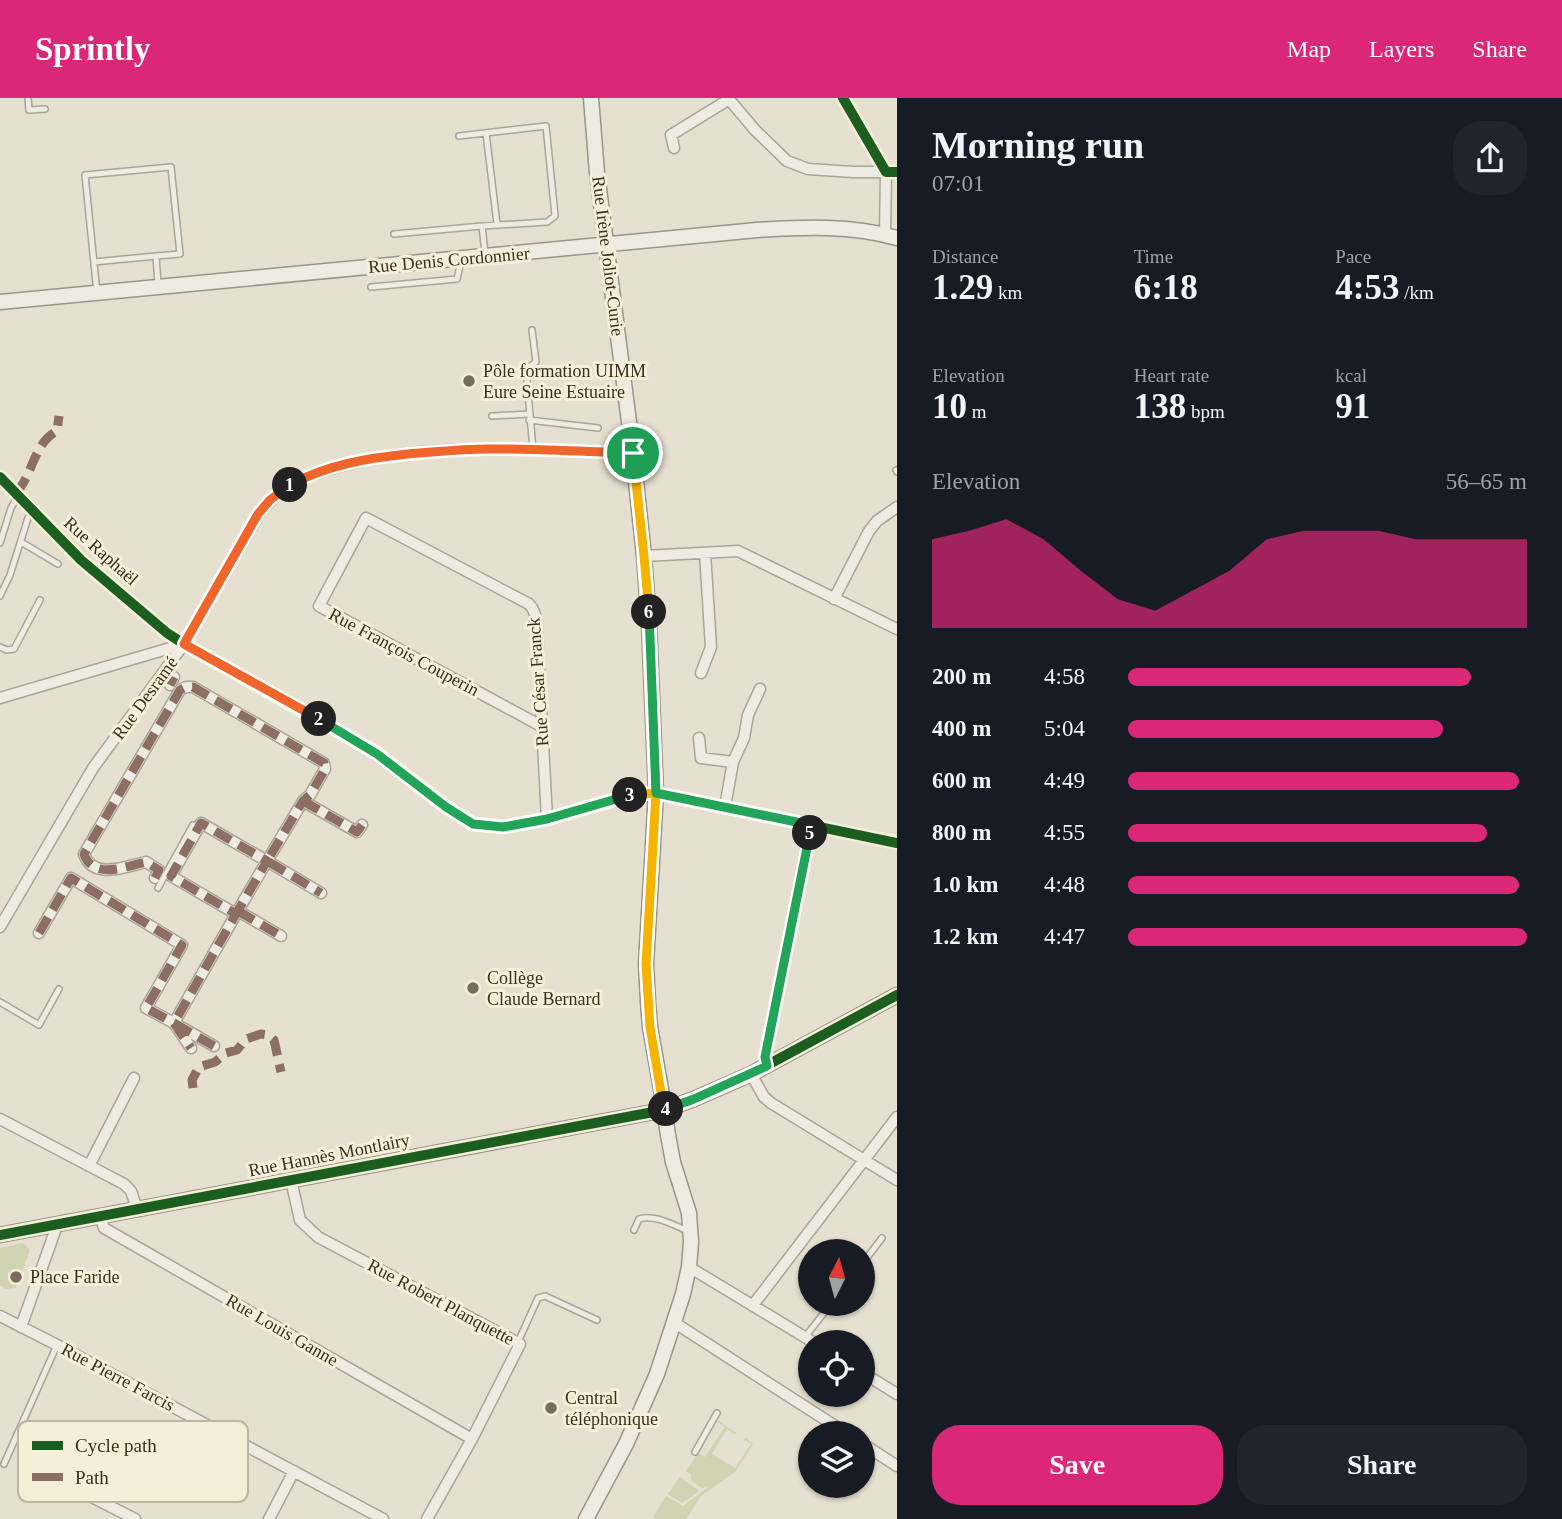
<!DOCTYPE html>
<html lang="en">
<head>
<meta charset="utf-8">
<style>
  :root { --surface:#171b24; --page:#20242c; --text:#f1f3f6; --muted:#9ea1a6; --accent:#db2777 }
  body { margin:0; font-family:"Times New Roman",serif; background:var(--page); color:var(--text); height:100vh; display:flex; flex-direction:column; font-size:26px; white-space:nowrap }
  * { box-sizing:border-box; margin:0 }
  p { font-size:23px; color:var(--muted) }
  .icon { flex:none; width:38px; height:38px; fill:none; stroke:currentColor; stroke-width:2; stroke-linecap:round; stroke-linejoin:round }
  .map { position:relative; flex:1; overflow:hidden }
  .panel { display:flex; flex-direction:column; background:var(--surface); width:665px }
  .panel>* { flex:none }
  .needle { width:46px; rotate:6deg }
  .buttons { position:absolute; left:798px; top:1141px; display:grid; gap:14px }
  .buttons a { display:grid; place-items:center; width:77px; height:77px; border-radius:50%; background:var(--surface); box-shadow:0 2px 5px #0004; font-size:35px }
  .pin { position:absolute; display:grid; place-items:center; width:60px; height:60px; color:#fff; margin:-30px; border:4px solid #fff; border-radius:50%; box-shadow:0 2px 7px #0007 }
  .km { position:absolute; width:35px; height:35px; margin:-18px; border-radius:50%; background:#222; color:#fff; font-size:19px; line-height:35px; text-align:center }
  .round { display:grid; place-items:center; flex:none; width:74px; height:74px; border-radius:28px; background:var(--page) }
  .headline { display:flex; align-items:center; justify-content:space-between; height:119px; padding:0 35px }
  h1 { font-size:38px; font-weight:800; line-height:52px }
  .figures { display:grid; grid-template-columns:repeat(3,1fr); gap:10px; height:119px; padding:7px 35px }
  .figures div { display:grid; align-content:center }
  .figures b { font-size:35px; font-weight:800 }
  .figures small { font-size:19px; font-weight:400 }
  .figures p { font-size:19px }
  .chart { height:196px; padding:14px 35px }
  .chart p { display:flex; justify-content:space-between }
  .chart svg { width:100%; height:126px; margin-top:7px; fill:var(--accent); opacity:.7 }
  .action { display:flex; gap:14px; margin-top:auto; padding:14px 35px }
  .action a { flex:1; height:80px; border-radius:28px; background:var(--accent); color:#fff; font-size:28px; font-weight:800; line-height:80px; text-align:center }
  .action a+a { background:var(--page); color:var(--text) }
  ul { padding:0 35px; list-style:none; font-size:23px }
  li { display:grid; grid-template-columns:112px 84px 1fr; align-items:center; height:52px }
  li i { height:18px; border-radius:9px; background:var(--accent) }
  header { display:flex; align-items:center; gap:42px; box-sizing:border-box; height:98px; padding:0 35px; background:var(--accent); color:#fff }
  header strong { font-size:33px }
  nav { display:flex; gap:38px; margin-inline-start:auto; font-size:24px }
  main { display:flex; flex:1; min-height:0 }
  .map>svg:first-child { display:block }
  .green { fill:#d1d4b3 }
  .lines { fill:none; stroke-linecap:round; stroke-linejoin:round }
  .lane-casing { stroke:#aaa599; stroke-width:8 }
  .street-casing { stroke:#aaa599; stroke-width:13 }
  .secondary-casing { stroke:#9a9588; stroke-width:17 }
  .lane { stroke:#eeebe2; stroke-width:5 }
  .street { stroke:#eeebe2; stroke-width:10 }
  .secondary { stroke:#eeebe2; stroke-width:14 }
  .quiet { stroke:#8d6e63; stroke-width:9; stroke-dasharray:18 9; stroke-linecap:butt }
  .cycleway-casing { stroke:#f5efd8; stroke-width:15 }
  .cycleway { stroke:#1b5e20; stroke-width:10 }
  .split-1-casing { stroke:#fff; stroke-width:14 }
  .split-2-casing { stroke:#fff; stroke-width:14 }
  .split-3-casing { stroke:#fff; stroke-width:14 }
  .split-4-casing { stroke:#fff; stroke-width:14 }
  .split-5-casing { stroke:#fff; stroke-width:14 }
  .split-6-casing { stroke:#fff; stroke-width:14 }
  .split-7-casing { stroke:#fff; stroke-width:14 }
  .split-1 { stroke:#f0652b; stroke-width:9 }
  .split-2 { stroke:#f0652b; stroke-width:9 }
  .split-3 { stroke:#22a559; stroke-width:9 }
  .split-4 { stroke:#f5b400; stroke-width:9 }
  .split-5 { stroke:#22a559; stroke-width:9 }
  .split-6 { stroke:#22a559; stroke-width:9 }
  .split-7 { stroke:#f5b400; stroke-width:9 }
  .poi-dot { fill:#766d5e; stroke:#f5efd8; stroke-width:2.5 }
  .labels { text-anchor:middle; stroke-width:6; stroke-linejoin:round; paint-order:stroke }
  .street-label { font-size:18px; fill:#3a2f21; stroke:#f5efd8 }
  .poi-label { font-size:18px; fill:#3a2f21; stroke:#f5efd8; text-anchor:start }
  .key { fill:#f5efd8; stroke:#bdb5a1; stroke-width:2 }
  .key-label { font-size:19px; fill:#3a2f21 }
</style>
</head>
<body>
<header>
<strong>Sprintly</strong>
<nav><a>Map</a><a>Layers</a><a>Share</a></nav>
</header>
<main>
<div class="map">
<svg width="897" height="1421" viewBox="0 0 897 1421">
  <rect width="100%" height="100%" fill="#e5e0d0"/>
  <!-- green -->
  <path class="green" d="M23 1145 30 1152 16 1190 6 1191 0 1188V1150Z
    M719 1323 736 1335 735 1336 727 1331 712 1356 735 1370 751 1346 744 1341 746 1340 753 1346 735 1374 701 1398 686 1421H656L653 1419 666 1398 683 1408 707 1390 706 1389 702 1390 691 1383V1376L686 1373 698 1355 705 1359 725 1329 717 1324Z
    M680 1379 698 1392V1394L682 1405 668 1396Z"/>
  <g class="lines">
    <!-- lane casing -->
    <g class="lane-casing">
      <path id="lane" d="M28 0 29 12 45 11
        M486 35 497 126
        M459 38 546 28 555 118 547 124 482 128
        M394 136 482 128 485 155
        M94 164 156 158
        M371 189 457 181 461 163
        M97 195 85 77 171 69 180 156 156 158 158 186
        M532 232 536 264 526 271 533 352
        M492 318 529 316
        M529 322 598 330
        M896 372 897 374
        M21 444 58 466
        M0 445 11 410 18 398
        M0 498 10 477 28 420 34 413
        M0 549 7 552 14 551 40 502
        M158 790 193 727
        M0 904 39 927 59 891
        M634 1132 639 1121C655 1116 673 1127 688 1133
        M863 1165 882 1140
        M805 1239 831 1206
        M518 1244 538 1200 545 1198 597 1222
        M695 1354 717 1315
        M4 1366 57 1247"/>
    </g>
    <!-- street casing -->
    <g class="street-casing">
      <path id="street" d="M728 0 755 32 787 63 808 71 853 74H897
        M843 0 886 74 885 137
        M674 50 671 37 728 2
        M0 379 81 462 167 535 184 546 377 655 446 709 473 726 503 729 547 721 635 696 656 695 897 745
        M644 458 738 453 897 531
        M834 501 869 433 877 423 897 409
        M701 575 711 549 705 455
        M170 587 174 579
        M0 600 184 546
        M541 628 319 508 366 420 529 506C536 513 536 522 537 531L547 721
        M699 640 701 660 733 664
        M303 703 357 734 362 727
        M725 709 733 664 744 640 748 617 760 591
        M155 780 159 772 146 764C127 768 93 783 84 756L180 592 186 589H193L324 665 325 671 310 697 303 703 267 763 321 795
        M238 813 281 838
        M0 829 93 670 184 546 259 416C267 407 275 397 285 390 300 380 317 375 334 370 427 342 537 352 633 355
        M39 835 71 780 182 847 146 910 174 925 191 950
        M214 948 174 925 236 816 171 778 201 725 267 763 236 816
        M767 968 765 959 811 727
        M751 976 764 999 771 1005 897 1082
        M0 1021 124 1086 131 1093 137 1111
        M89 1068 134 980
        M291 1082 300 1122 318 1139 520 1246 472 1341 427 1421
        M100 1118 104 1130 472 1341
        M689 1169 813 1244
        M753 1207 897 1019
        M0 1218 57 1247 383 1421
        M675 1225 846 1335
        M21 1229 55 1133V1127
        M863 1275 897 1296
        M863 1346 897 1368
        M45 1375 135 1421
        M269 1421 294 1373"/>
    </g>
    <!-- secondary casing -->
    <g class="secondary-casing">
      <path id="secondary" d="M0 204 757 132C805 129 851 127 897 140
        M0 1137 664 1012 694 1001 751 976 897 897
        M586 1421 626 1346 657 1276 683 1196 689 1169 691 1144 689 1115 673 1064 668 1037 661 991 650 929 648 904 646 866 656 695 649 525 644 458 633 355 597 75 591 0"/>
    </g>
    <!-- lane -->
    <use href="#lane" class="lane"/>
    <!-- street -->
    <use href="#street" class="street"/>
    <!-- secondary -->
    <use href="#secondary" class="secondary"/>
    <!-- quiet -->
    <path class="quiet" d="M16 395C33 377 33 346 57 333L59 318
      M170 587 174 579
      M303 703 357 734 362 727
      M155 780 159 772 146 764C127 768 93 783 84 756L180 592 186 589H193L324 665 325 671 310 697 303 703 267 763 321 795
      M238 813 281 838
      M39 835 71 780 182 847 146 910 174 925 191 950
      M214 948 174 925 236 816 171 778 201 725 267 763 236 816
      M193 990 192 982 199 969 215 964 226 955 237 952 246 941 261 936 268 937 274 942 281 974"/>
    <!-- cycleway casing -->
    <g class="cycleway-casing">
      <path id="cycleway" d="M843 0 886 74H897
        M0 379 81 462 167 535 184 546 377 655 446 709 473 726 503 729 547 721 635 696 656 695 897 745
        M644 458 649 525 656 695
        M0 1137 664 1012 694 1001 751 976 897 897"/>
    </g>
    <!-- cycleway -->
    <use href="#cycleway" class="cycleway"/>
  </g>
  <g class="lines">
    <!-- split-1 casing -->
    <g class="split-1-casing">
      <path id="split-1" d="M290 387C326 367 368 360 408 356 435 354 462 351 488 351 536 350 585 354 633 355"/>
    </g>
    <!-- split-2 casing -->
    <g class="split-2-casing">
      <path id="split-2" d="M290 387 270 402 258 416 184 546 319 621"/>
    </g>
    <!-- split-3 casing -->
    <g class="split-3-casing">
      <path id="split-3" d="M319 621 377 656 446 709 473 726 503 729 547 721 630 697"/>
    </g>
    <!-- split-4 casing -->
    <g class="split-4-casing">
      <path id="split-4" d="M630 697 656 695 646 866 650 929 664 1012 666 1011"/>
    </g>
    <!-- split-5 casing -->
    <g class="split-5-casing">
      <path id="split-5" d="M666 1011 694 1001 767 968 765 959 810 735"/>
    </g>
    <!-- split-6 casing -->
    <g class="split-6-casing">
      <path id="split-6" d="M649 514 656 695 811 727 810 735"/>
    </g>
    <!-- split-7 casing -->
    <g class="split-7-casing">
      <path id="split-7" d="M633 355 644 458 649 514"/>
    </g>
    <!-- split-1 -->
    <use href="#split-1" class="split-1"/>
    <!-- split-2 -->
    <use href="#split-2" class="split-2"/>
    <!-- split-3 -->
    <use href="#split-3" class="split-3"/>
    <!-- split-4 -->
    <use href="#split-4" class="split-4"/>
    <!-- split-5 -->
    <use href="#split-5" class="split-5"/>
    <!-- split-6 -->
    <use href="#split-6" class="split-6"/>
    <!-- split-7 -->
    <use href="#split-7" class="split-7"/>
  </g>
  <!-- markers -->
  <g class="poi-dot">
    <circle cx="469" cy="283" r="7"/>
    <circle cx="473" cy="890" r="7"/>
    <circle cx="16" cy="1179" r="7"/>
    <circle cx="551" cy="1310" r="7"/>
  </g>
  <g class="labels">
    <!-- street labels -->
    <g class="street-label">
      <text transform="translate(608 158) rotate(83)" y="6">Rue Irène Joliot-Curie</text>
      <text transform="translate(449 162) rotate(-5)" y="6">Rue Denis Cordonnier</text>
      <text transform="translate(101 453) rotate(42)" y="6">Rue Raphaël</text>
      <text transform="translate(404 554) rotate(28)" y="6">Rue François Couperin</text>
      <text transform="translate(538 584) rotate(-94)" y="6">Rue César Franck</text>
      <text transform="translate(145 600) rotate(-54)" y="6">Rue Desramé</text>
      <text transform="translate(329 1057) rotate(-11)" y="6">Rue Hannès Montlairy</text>
      <text transform="translate(441 1204) rotate(28)" y="6">Rue Robert Planquette</text>
      <text transform="translate(282 1232) rotate(30)" y="6">Rue Louis Ganne</text>
      <text transform="translate(118 1279) rotate(28)" y="6">Rue Pierre Farcis</text>
    </g>
    <!-- poi labels -->
    <g class="poi-label">
      <text x="483" y="279">Pôle formation UIMM<tspan x="483" dy="21">Eure Seine Estuaire</tspan></text>
      <text x="487" y="886">Collège<tspan x="487" dy="21">Claude Bernard</tspan></text>
      <text x="30" y="1185">Place Faride</text>
      <text x="565" y="1306">Central<tspan x="565" dy="21">téléphonique</tspan></text>
    </g>
  </g>
  <!-- legend -->
  <rect x="18" y="1323" width="230" height="81" rx="10" class="key"/>
  <rect x="32" y="1343" width="31" height="9" fill="#1b5e20"/>
  <rect x="32" y="1375" width="31" height="8" fill="#8d6e63"/>
  <g class="key-label">
    <text x="75" y="1354">Cycle path</text>
    <text x="75" y="1386">Path</text>
  </g>
</svg>
<div class="buttons">
<a><svg class="needle" viewBox="-14 -14 28 28"><path d="M0-13l5 13h-10z" fill="#e53935"/><path d="M0 13l5-13h-10z" fill="#9ea1a6"/></svg></a>
<a><svg class="icon" aria-label="locate" viewBox="0 0 24 24"><circle cx="12" cy="12" r="6"/><path d="M12 2v4M12 18v4M2 12h4M18 12h4"/></svg></a>
<a><svg class="icon" aria-label="layers" viewBox="0 0 24 24"><path d="M12 4l9 5-9 5-9-5zM3 14l9 5 9-5"/></svg></a>
</div>
<div class="pin" style="left:633px;top:355px;background:#1e9e55"><svg class="icon" aria-label="arrive" viewBox="0 0 24 24"><path d="M6 21V4h12l-3 4 3 4H6"/></svg></div>
<b class="km" style="left:290px;top:387px">1</b>
<b class="km" style="left:319px;top:621px">2</b>
<b class="km" style="left:630px;top:697px">3</b>
<b class="km" style="left:666px;top:1011px">4</b>
<b class="km" style="left:810px;top:735px">5</b>
<b class="km" style="left:649px;top:514px">6</b>
</div>
<section class="panel">
<div class="headline"><div><h1>Morning run</h1><p>07:01</p></div><a class="round"><svg class="icon" aria-label="share" viewBox="0 0 24 24"><path d="M12 15V3M7 8l5-5 5 5M5 13v7h14v-7"/></svg></a></div>
<div class="figures">
<div><p>Distance</p><b>1.29<small> km</small></b></div>
<div><p>Time</p><b>6:18</b></div>
<div><p>Pace</p><b>4:53<small> /km</small></b></div>
</div>
<div class="figures">
<div><p>Elevation</p><b>10<small> m</small></b></div>
<div><p>Heart rate</p><b>138<small> bpm</small></b></div>
<div><p>kcal</p><b>91</b></div>
</div>
<div class="chart"><p><span>Elevation</span>56–65 m</p>
<svg viewBox="0 0 160 44" preserveAspectRatio="none"><path d="M0 44V13L10 10L20 6L30 13L40 24L50 34L60 38L70 31L80 24L90 13L100 10L110 10L120 10L130 13L140 13L150 13L160 13V44z"/></svg>
</div>
<ul>
<li><b>200 m</b>4:58<i style="width:86%"></i></li>
<li><b>400 m</b>5:04<i style="width:79%"></i></li>
<li><b>600 m</b>4:49<i style="width:98%"></i></li>
<li><b>800 m</b>4:55<i style="width:90%"></i></li>
<li><b>1.0 km</b>4:48<i style="width:98%"></i></li>
<li><b>1.2 km</b>4:47<i style="width:100%"></i></li>
</ul>
<div class="action"><a>Save</a><a>Share</a></div>
</section>
</main>
</body>
</html>
